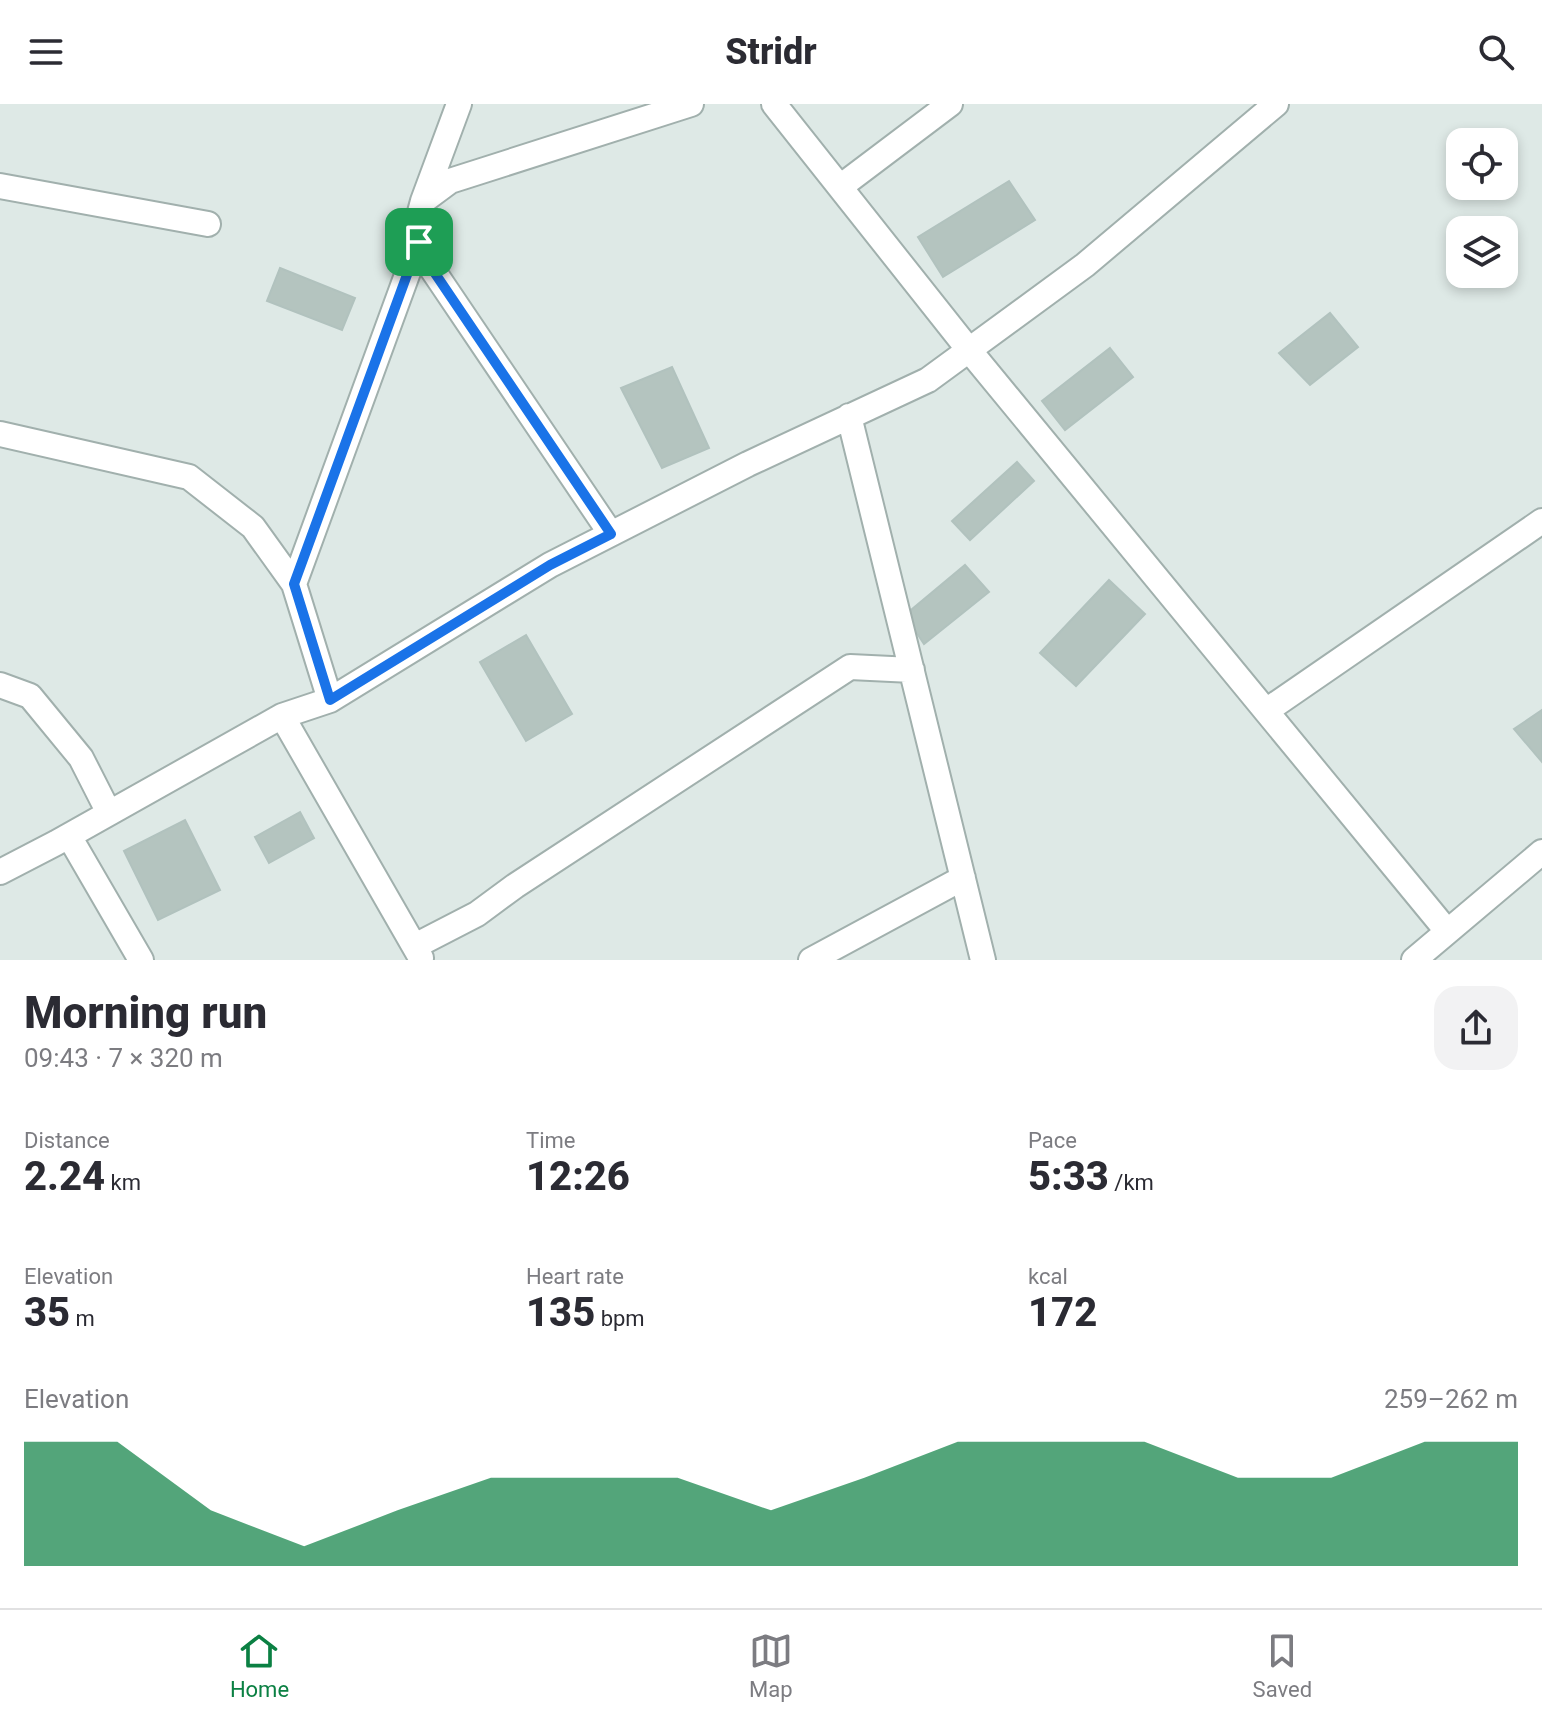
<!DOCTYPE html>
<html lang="en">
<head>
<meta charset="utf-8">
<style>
  :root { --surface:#fff; --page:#f2f2f3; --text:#2b2b33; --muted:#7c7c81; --line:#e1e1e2; --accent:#0b8043 }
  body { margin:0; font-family:Roboto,sans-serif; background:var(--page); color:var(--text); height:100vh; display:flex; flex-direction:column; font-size:30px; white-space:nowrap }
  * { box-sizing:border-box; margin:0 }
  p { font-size:26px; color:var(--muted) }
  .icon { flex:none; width:44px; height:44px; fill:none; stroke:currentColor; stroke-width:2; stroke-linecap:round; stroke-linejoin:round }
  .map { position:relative; height:856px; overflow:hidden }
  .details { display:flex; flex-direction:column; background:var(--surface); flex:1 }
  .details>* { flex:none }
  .buttons { position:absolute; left:1446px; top:24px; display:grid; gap:16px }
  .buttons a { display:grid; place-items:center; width:72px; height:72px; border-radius:16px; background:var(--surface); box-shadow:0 4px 12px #0003; font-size:40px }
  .pin { position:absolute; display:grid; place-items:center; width:68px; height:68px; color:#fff; margin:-34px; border-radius:16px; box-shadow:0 4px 12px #0006 }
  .round { display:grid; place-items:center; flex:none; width:84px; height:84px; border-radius:24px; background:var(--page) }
  .overview { display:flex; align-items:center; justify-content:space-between; height:136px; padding:0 24px }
  h1 { font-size:44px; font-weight:800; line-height:60px }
  .figures { display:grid; grid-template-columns:repeat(3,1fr); gap:12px; height:136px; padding:8px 24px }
  .figures div { display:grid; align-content:center }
  .figures b { font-size:40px; font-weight:800 }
  .figures small { font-size:22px; font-weight:400 }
  .figures p { font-size:22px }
  .chart { height:224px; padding:16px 24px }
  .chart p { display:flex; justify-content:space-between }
  .chart svg { width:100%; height:144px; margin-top:8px; fill:var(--accent); opacity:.7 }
  header { display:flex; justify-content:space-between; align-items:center; height:104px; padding:0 24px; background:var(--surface); font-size:36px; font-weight:800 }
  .tab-bar { display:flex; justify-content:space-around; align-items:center; height:112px; border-top:2px solid var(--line); background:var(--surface); font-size:22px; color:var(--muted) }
  .tab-bar a { display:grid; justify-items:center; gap:4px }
  .tab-bar .active { color:var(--accent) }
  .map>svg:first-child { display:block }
  .building { fill:#b4c4bf; stroke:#b1c2be; stroke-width:2 }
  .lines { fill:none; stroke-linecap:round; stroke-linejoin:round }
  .minor-casing { stroke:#a1b0ad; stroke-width:28 }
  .minor { stroke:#fff; stroke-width:24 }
  .route-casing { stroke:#fff; stroke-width:16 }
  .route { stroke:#1a73e8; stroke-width:10 }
</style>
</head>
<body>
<header><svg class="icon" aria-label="menu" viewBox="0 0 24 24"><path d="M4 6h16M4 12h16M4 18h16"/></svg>Stridr<svg class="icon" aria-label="search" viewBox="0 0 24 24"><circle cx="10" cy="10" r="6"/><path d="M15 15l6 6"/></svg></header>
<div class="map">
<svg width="1542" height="856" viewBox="0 0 1542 856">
  <rect width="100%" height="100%" fill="#dee9e6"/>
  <!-- building -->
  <path class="building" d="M1009 77 1035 116 943 173 918 133Z
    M280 164 355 194 342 226 267 197Z
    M1330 209 1358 243 1310 281 1279 249Z
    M1110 244 1133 273 1065 326 1042 297Z
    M672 263 709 344 662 364 621 284Z
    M1017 358 1034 377 970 436 952 417Z
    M965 461 989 488 924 540 905 511Z
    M1109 476 1145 510 1076 582 1040 549Z
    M526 531 572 610 526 637 480 558Z
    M1542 606V658L1514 625Z
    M300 708 314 734 269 759 255 733Z
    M185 716 220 786 158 816 124 747Z"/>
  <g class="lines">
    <!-- minor casing -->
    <g class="minor-casing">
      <path id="minor" d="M774 0 969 246 1447 827
        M0 82 208 120
        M840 83 950 0
        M423 97 459 0
        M849 312 983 856
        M0 330 189 373 253 423 294 480 330 596
        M611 430 428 159 419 138 416 123 423 97 450 77 691 0
        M294 480 419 138
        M0 581 30 592 81 654 109 709
        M1266 607 1542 417
        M282 612 421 854
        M69 732 141 856
        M0 768 56 739 282 612 330 596 550 461 748 360 928 276 1085 161 1276 0
        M415 842 477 810 515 782 850 563 912 566
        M811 856 963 774
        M1414 856 1542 748"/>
    </g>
    <!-- minor -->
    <use href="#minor" class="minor"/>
  </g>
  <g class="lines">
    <!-- route casing -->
    <g class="route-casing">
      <path id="route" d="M419 138 428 159 611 430 550 461 330 596 294 480Z"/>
    </g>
    <!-- route -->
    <use href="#route" class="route"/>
  </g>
</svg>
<div class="buttons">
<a><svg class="icon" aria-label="locate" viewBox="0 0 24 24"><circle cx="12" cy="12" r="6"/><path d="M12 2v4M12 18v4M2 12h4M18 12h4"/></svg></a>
<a><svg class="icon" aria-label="layers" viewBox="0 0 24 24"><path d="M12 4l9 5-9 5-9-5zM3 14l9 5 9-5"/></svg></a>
</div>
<div class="pin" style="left:419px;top:138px;background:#1e9e55"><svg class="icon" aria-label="arrive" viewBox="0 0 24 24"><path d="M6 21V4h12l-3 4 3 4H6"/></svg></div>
</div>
<section class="details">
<div class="overview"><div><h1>Morning run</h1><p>09:43 · 7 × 320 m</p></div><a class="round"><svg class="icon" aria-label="share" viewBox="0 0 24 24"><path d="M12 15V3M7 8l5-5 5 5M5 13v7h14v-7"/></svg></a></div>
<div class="figures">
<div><p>Distance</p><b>2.24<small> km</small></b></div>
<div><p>Time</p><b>12:26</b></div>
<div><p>Pace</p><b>5:33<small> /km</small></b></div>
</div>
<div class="figures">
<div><p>Elevation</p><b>35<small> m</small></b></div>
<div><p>Heart rate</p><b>135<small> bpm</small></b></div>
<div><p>kcal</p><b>172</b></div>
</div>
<div class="chart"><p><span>Elevation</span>259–262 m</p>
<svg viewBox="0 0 160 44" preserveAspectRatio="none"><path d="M0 44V6L10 6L20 27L30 38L40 27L50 17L60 17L70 17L80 27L90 17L100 6L110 6L120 6L130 17L140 17L150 6L160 6V44z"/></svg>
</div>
</section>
<nav class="tab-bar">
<a class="active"><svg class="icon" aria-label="home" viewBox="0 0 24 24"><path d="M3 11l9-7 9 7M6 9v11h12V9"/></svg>Home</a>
<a><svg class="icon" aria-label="map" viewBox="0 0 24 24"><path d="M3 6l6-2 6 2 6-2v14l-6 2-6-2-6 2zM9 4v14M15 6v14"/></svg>Map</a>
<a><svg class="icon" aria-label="saved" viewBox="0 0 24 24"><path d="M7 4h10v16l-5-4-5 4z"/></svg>Saved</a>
</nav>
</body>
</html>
